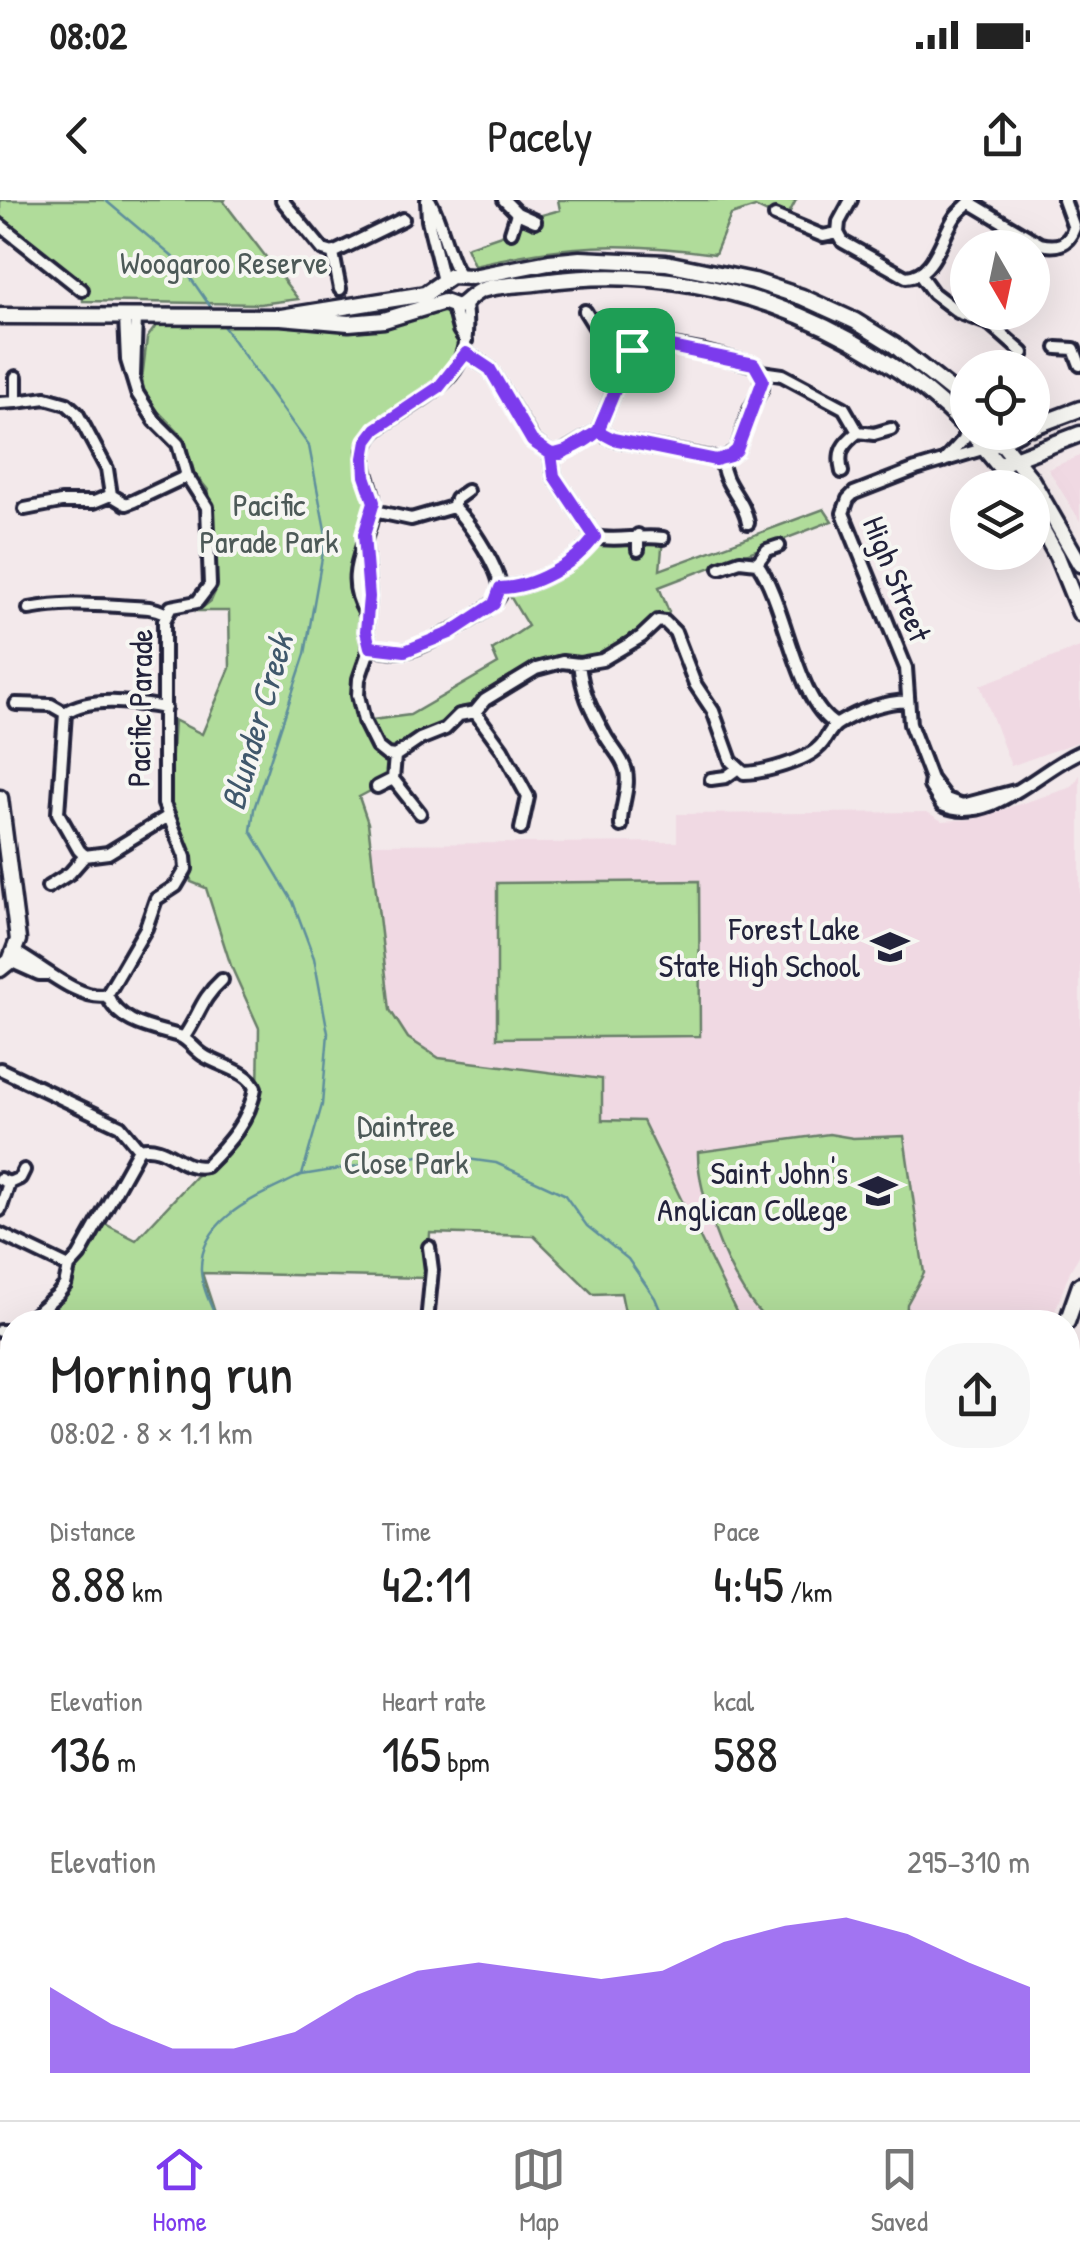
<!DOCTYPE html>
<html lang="en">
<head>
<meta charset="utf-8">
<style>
  :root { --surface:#fff; --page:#f6f6f6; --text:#222; --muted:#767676; --line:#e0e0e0; --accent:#7c3aed }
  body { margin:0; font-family:"Patrick Hand",sans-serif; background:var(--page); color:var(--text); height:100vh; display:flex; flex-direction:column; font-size:38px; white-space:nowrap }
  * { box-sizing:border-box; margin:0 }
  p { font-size:32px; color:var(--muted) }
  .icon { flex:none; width:55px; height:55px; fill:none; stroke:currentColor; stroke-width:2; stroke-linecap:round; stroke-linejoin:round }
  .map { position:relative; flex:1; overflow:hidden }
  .panel { position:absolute; left:0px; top:1110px; width:1080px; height:810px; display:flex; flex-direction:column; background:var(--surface); border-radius:40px 40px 0 0; box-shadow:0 10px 40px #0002 }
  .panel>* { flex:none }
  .needle { width:65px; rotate:171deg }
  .tools { position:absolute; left:950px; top:30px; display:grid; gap:20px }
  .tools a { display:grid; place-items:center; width:100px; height:100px; border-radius:50%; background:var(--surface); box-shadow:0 10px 40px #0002; font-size:50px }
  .pin { position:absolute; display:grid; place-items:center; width:85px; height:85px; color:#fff; margin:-42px; border-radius:20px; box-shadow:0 5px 15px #0006 }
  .round { display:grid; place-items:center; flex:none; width:105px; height:105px; border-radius:40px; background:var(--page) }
  .summary { display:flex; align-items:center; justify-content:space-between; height:170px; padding:0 50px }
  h1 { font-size:55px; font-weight:600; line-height:75px }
  .metrics { display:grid; grid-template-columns:repeat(3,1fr); gap:15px; height:170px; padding:10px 50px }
  .metrics div { display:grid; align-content:center }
  .metrics b { font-size:50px; font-weight:600 }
  .metrics small { font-size:28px; font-weight:400 }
  .metrics p { font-size:28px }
  .chart { height:280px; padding:20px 50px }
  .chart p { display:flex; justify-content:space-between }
  .chart svg { width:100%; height:180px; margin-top:10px; fill:var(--accent); opacity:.7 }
  .status { display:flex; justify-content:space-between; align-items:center; height:70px; padding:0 50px; background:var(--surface); direction:ltr }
  .status svg { height:28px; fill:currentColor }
  header { display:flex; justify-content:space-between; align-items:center; height:130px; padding:0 50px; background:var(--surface); font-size:45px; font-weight:600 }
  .menu { display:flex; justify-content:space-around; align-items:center; height:140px; border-top:2px solid var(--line); background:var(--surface); font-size:28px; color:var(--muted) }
  .menu a { display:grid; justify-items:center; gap:5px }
  .menu .active { color:var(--accent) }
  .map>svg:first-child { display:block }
  .built { fill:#f0d9e3 }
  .green { fill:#b0dc9a; stroke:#697f6a; stroke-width:2.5 }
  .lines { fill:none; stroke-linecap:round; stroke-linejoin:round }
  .stream { stroke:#5e8f9c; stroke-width:2.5 }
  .street-casing { stroke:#22223b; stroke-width:18 }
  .secondary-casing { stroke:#22223b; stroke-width:21 }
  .street { stroke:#f6f6f2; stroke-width:10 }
  .secondary { stroke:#f6f6f2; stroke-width:14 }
  .route-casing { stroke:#fff; stroke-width:20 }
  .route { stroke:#7c3aed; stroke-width:12 }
  .labels { text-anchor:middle; stroke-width:8; stroke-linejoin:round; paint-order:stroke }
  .park-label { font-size:32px; fill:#4d5a58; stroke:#f6f6f2 }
  .street-label { font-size:32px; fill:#22223b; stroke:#f6f6f2 }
  .poi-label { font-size:32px; fill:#22223b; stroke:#f6f6f2; text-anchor:end }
  .water-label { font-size:35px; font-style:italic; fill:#40586c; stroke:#f6f6f2 }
</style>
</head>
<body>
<div class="status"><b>08:02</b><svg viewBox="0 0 49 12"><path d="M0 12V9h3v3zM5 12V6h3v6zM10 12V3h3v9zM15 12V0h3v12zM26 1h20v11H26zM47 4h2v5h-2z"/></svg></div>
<header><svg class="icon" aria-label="back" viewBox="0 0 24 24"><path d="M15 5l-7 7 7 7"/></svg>Pacely<svg class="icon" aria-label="share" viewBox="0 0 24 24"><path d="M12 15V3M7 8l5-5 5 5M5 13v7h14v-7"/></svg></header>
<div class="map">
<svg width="1080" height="1920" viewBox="0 0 1080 1920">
  <rect width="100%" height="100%" fill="#f3e9eb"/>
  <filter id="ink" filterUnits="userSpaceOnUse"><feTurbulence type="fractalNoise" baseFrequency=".01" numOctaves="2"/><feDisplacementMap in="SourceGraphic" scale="20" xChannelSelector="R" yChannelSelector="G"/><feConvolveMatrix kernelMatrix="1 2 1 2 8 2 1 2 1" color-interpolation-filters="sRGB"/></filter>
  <g filter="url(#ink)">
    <!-- built -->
    <path class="built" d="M1080 256V321L1048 269Z
      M1080 447V541L1011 566 980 485Z
      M1080 575V1054L1070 1071 1051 1122H741L644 922 602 921V879L439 858 409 838 391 810 371 644 677 642V614L927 612 942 621 974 619 1072 587Z"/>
    <!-- green -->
    <path class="green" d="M0 0H225L224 2 298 99 260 104 83 101 82 90 0 25Z
      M558 0H796L785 21 755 7 731 15 715 54C622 41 566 44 474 65L466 47 510 32 517 13 535 21 538 16 560 10Z
      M443 106 454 111 467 142 439 187 376 229 364 258 373 302 364 335 370 447 359 479 364 521 410 515 498 464 492 450 528 426 510 396 500 388C534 388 575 364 595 337L663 338 660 370 824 309 832 321 659 387 669 412 665 422 602 460 548 464 396 556 393 579 359 597 368 623 390 810 408 838 439 858 602 879V920L643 921 741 1122H627L621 1093 593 1094 534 1036 430 1033 427 1078 202 1073 218 1122H41L51 1113 46 1108 101 1022 136 1040 196 976 226 953 249 918 258 896 259 828 231 766 206 688 191 682V658L169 602 174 520 202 534 230 468 229 411H198L211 401 215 392 214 313 208 290 192 270 183 237 151 204 144 192 142 179 147 138 158 123 322 125Z
      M699 681 700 836 497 838V683Z
      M829 934 853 938 904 936 924 1073 907 1104 906 1122H770C733 1095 697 997 698 952Z
      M12 1136V1229L0 1232V1137Z
      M1068 1261 1080 1264V1440L1068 1442Z"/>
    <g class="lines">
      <!-- stream -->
      <path class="stream" d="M105 0 181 64 214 112
        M302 975 431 954 496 963 564 994 587 1026 628 1059 655 1098 665 1122
        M218 1122C212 1107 202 1088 201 1071 199 1016 262 995 302 975L322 905 328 833 314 758 293 702 251 631 254 609 305 454 326 335 309 246 221 123
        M0 1232 12 1229
        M1068 1309 1080 1301"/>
      <!-- street casing -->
      <g class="street-casing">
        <path id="street" d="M282 0 323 50 333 53 403 19
          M427 0 428 20 443 81
          M504 0 517 13
          M430 1C443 25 446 53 460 76
          M971 3 1040 44C1057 48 1068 45 1074 28L1064 0
          M775 16 823 36 838 33
          M0 25 82 90
          M511 32 517 13 535 21
          M838 33 843 42 906 77C935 76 941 37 955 17 960 10 967 6 972 0
          M838 33 839 22 851 0
          M333 53 340 89
          M920 75 933 93 958 112 990 124 1023 153
          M453 107 459 130 466 141
          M585 111 600 135 632 149
          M1057 148 1074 149 1080 165
          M466 153 490 169 533 241 551 254 561 253 598 231 632 149 643 144 657 143 701 151 754 165 761 172 762 188 750 210 737 250 722 260 613 239 598 231
          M761 172 782 175 844 208 858 232
          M134 176 136 117
          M16 202 46 198 67 204 77 213 107 269 111 295 126 304 134 301 187 276
          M0 203 16 202V177
          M986 248 916 269 854 293 848 299 843 313 906 468 910 524 931 579 946 599 962 605 1015 591
          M551 254 554 276 595 337
          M722 260C723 286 744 298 748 323
          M944 261 964 239 967 229
          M842 272C837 251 843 244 858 232L874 234 891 229
          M453 307 456 299 467 291
          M25 309 61 302H94L111 295
          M638 335V350
          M365 346 369 397 366 431 370 447 359 479 358 495 364 521 377 547 387 555 395 556
          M757 363C786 402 796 502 835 524
          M720 368 740 361 757 363 767 350 779 346
          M500 388C534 388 575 364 595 337 615 342 639 335 663 338
          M29 409C62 403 84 404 118 406 137 408 148 405 165 413
          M366 414C342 374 366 350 373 311 378 286 352 265 371 236 378 226 391 220 401 213 452 181 472 166 465 104
          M370 447C383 449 396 453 409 450 426 446 496 410 500 394 505 375 468 320 453 307L411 319 374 311
          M579 464C583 496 591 509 606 537 613 549 623 558 626 571 630 589 620 607 621 626
          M16 504 51 505 65 513
          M165 508C135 503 92 495 65 513L58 613 79 650 85 656 108 653 167 617
          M475 512 502 549 528 597 521 629
          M395 556 420 539 445 529 459 515 475 512 485 500 536 469 562 462 579 464 602 460 641 437 658 421 665 422 675 432 695 484 713 511 731 561 744 573C762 573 806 561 819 547 827 540 829 528 839 523 859 511 884 502 908 501
          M393 579 420 613
          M711 579 726 577 737 569
          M931 579 930 586 942 605C990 627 1038 570 1080 552
          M377 587 393 579 395 556
          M48 687 70 673 85 656
          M15 752C39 764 80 802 107 795L146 728 156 699 176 686 186 669 185 657 164 604V421L171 407 197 402 210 385 207 307 187 276 178 244 155 221 137 193 127 160 125 117
          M10 761 39 774H48
          M184 837C200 814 200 800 222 780
          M0 869 120 926 139 949
          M0 979 9 983 20 978 24 970
          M0 1010 9 983
          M0 1034 69 1067
          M26 1122 58 1094 65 1085 69 1067 79 1056 139 949C167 942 181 972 206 966 228 944 250 920 255 888 248 870 219 866 203 855 195 850 188 839 179 836 152 828 119 824 107 795
          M427 1122 432 1070 429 1047
          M0 1131H12
          M0 1526 12 1527
          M1068 1550V1562
          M0 1628H12
          M1068 1854 1080 1855
          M294 1908V1920
          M532 1908V1920
          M729 1908 730 1920
          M1016 1908 1017 1920"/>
      </g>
      <!-- secondary casing -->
      <g class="secondary-casing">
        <path id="secondary" d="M444 102 458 107C468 102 471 94 482 90 499 84 524 85 542 82 700 60 856 117 968 229
          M0 116 281 117 349 123 384 120 444 102
          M281 117 425 94 451 76 472 77 549 62 580 59 666 63 754 81 802 97 855 121 894 145 968 204
          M1032 227 1080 209
          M971 232 1017 288
          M993 232 1031 279 1080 364
          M994 245 1020 232
          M1001 264 1080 234
          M1032 311 1057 356 1080 413
          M0 598 18 740 10 761 0 769
          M1067 1122 1080 1085
          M949 1908V1920"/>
      </g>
      <!-- street -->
      <use href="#street" class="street"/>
      <!-- secondary -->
      <use href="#secondary" class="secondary"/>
    </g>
  </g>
  <g class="lines" filter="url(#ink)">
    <!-- route casing -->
    <g class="route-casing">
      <path id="route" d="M632 150 598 231 561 254H551L554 276 595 337C575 364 533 388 500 388L494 404 450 433 405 451 370 447 366 431 369 397 364 335 374 302 365 276 364 258 367 241 376 229 439 187 466 153 490 169 532 241 551 254C567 253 586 242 598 231L613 239 716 260 730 256 737 250 763 180 754 164 657 144H643L632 150"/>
    </g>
    <!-- route -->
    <use href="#route" class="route"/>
  </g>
  <!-- icons -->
  <defs>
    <g id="school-bare" transform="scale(3)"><path d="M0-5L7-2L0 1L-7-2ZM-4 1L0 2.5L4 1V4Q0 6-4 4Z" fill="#22223b" stroke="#f6f6f2" stroke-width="2.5" paint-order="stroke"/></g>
  </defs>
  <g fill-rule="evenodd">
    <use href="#school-bare" x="890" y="747"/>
    <use href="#school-bare" x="878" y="991"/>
  </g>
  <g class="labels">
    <!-- park labels -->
    <g class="park-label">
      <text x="224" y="74">Woogaroo Reserve</text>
      <text x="269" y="316">Pacific<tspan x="269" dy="37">Parade Park</tspan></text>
      <text x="406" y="937">Daintree<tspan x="406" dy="37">Close Park</tspan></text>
    </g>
    <!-- street labels -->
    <g class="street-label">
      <text transform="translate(897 379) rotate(68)" y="11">High Street</text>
      <text transform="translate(140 508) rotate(-89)" y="11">Pacific Parade</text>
    </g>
    <!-- poi labels -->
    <g class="poi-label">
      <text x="860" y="740">Forest Lake<tspan x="860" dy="37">State High School</tspan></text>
      <text x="848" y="984">Saint John's<tspan x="848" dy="37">Anglican College</tspan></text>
    </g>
    <!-- water labels -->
    <g class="water-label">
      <text transform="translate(257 522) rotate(-74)" y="12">Blunder Creek</text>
    </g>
  </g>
</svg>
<div class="tools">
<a><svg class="needle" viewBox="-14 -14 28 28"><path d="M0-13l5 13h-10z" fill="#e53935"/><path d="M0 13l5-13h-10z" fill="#767676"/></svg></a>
<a><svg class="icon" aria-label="locate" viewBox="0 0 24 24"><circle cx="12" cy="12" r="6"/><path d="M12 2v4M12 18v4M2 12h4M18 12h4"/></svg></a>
<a><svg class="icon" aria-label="layers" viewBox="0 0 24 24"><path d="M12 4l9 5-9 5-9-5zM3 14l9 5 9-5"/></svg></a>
</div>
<div class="pin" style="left:632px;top:150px;background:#1e9e55"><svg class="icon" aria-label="arrive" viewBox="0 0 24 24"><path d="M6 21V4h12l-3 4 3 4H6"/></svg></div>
<section class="panel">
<div class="summary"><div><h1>Morning run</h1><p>08:02 · 8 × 1.1 km</p></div><a class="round"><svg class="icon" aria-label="share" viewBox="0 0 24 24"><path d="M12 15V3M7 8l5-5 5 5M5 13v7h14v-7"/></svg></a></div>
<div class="metrics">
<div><p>Distance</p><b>8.88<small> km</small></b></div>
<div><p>Time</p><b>42:11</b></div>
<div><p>Pace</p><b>4:45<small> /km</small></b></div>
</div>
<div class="metrics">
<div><p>Elevation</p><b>136<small> m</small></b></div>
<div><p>Heart rate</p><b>165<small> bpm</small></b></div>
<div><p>kcal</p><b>588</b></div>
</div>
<div class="chart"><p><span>Elevation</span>295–310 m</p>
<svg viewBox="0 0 160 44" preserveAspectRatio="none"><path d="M0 44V23L10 32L20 38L30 38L40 34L50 25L60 19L70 17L80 19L90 21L100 19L110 12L120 8L130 6L140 10L150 17L160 23V44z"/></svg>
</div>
</section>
</div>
<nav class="menu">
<a class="active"><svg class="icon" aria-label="home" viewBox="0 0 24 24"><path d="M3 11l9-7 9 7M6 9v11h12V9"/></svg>Home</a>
<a><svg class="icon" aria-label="map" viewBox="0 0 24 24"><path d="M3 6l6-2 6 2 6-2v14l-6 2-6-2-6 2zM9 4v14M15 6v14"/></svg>Map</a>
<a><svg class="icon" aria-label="saved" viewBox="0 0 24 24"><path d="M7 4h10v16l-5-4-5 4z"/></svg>Saved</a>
</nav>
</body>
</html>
